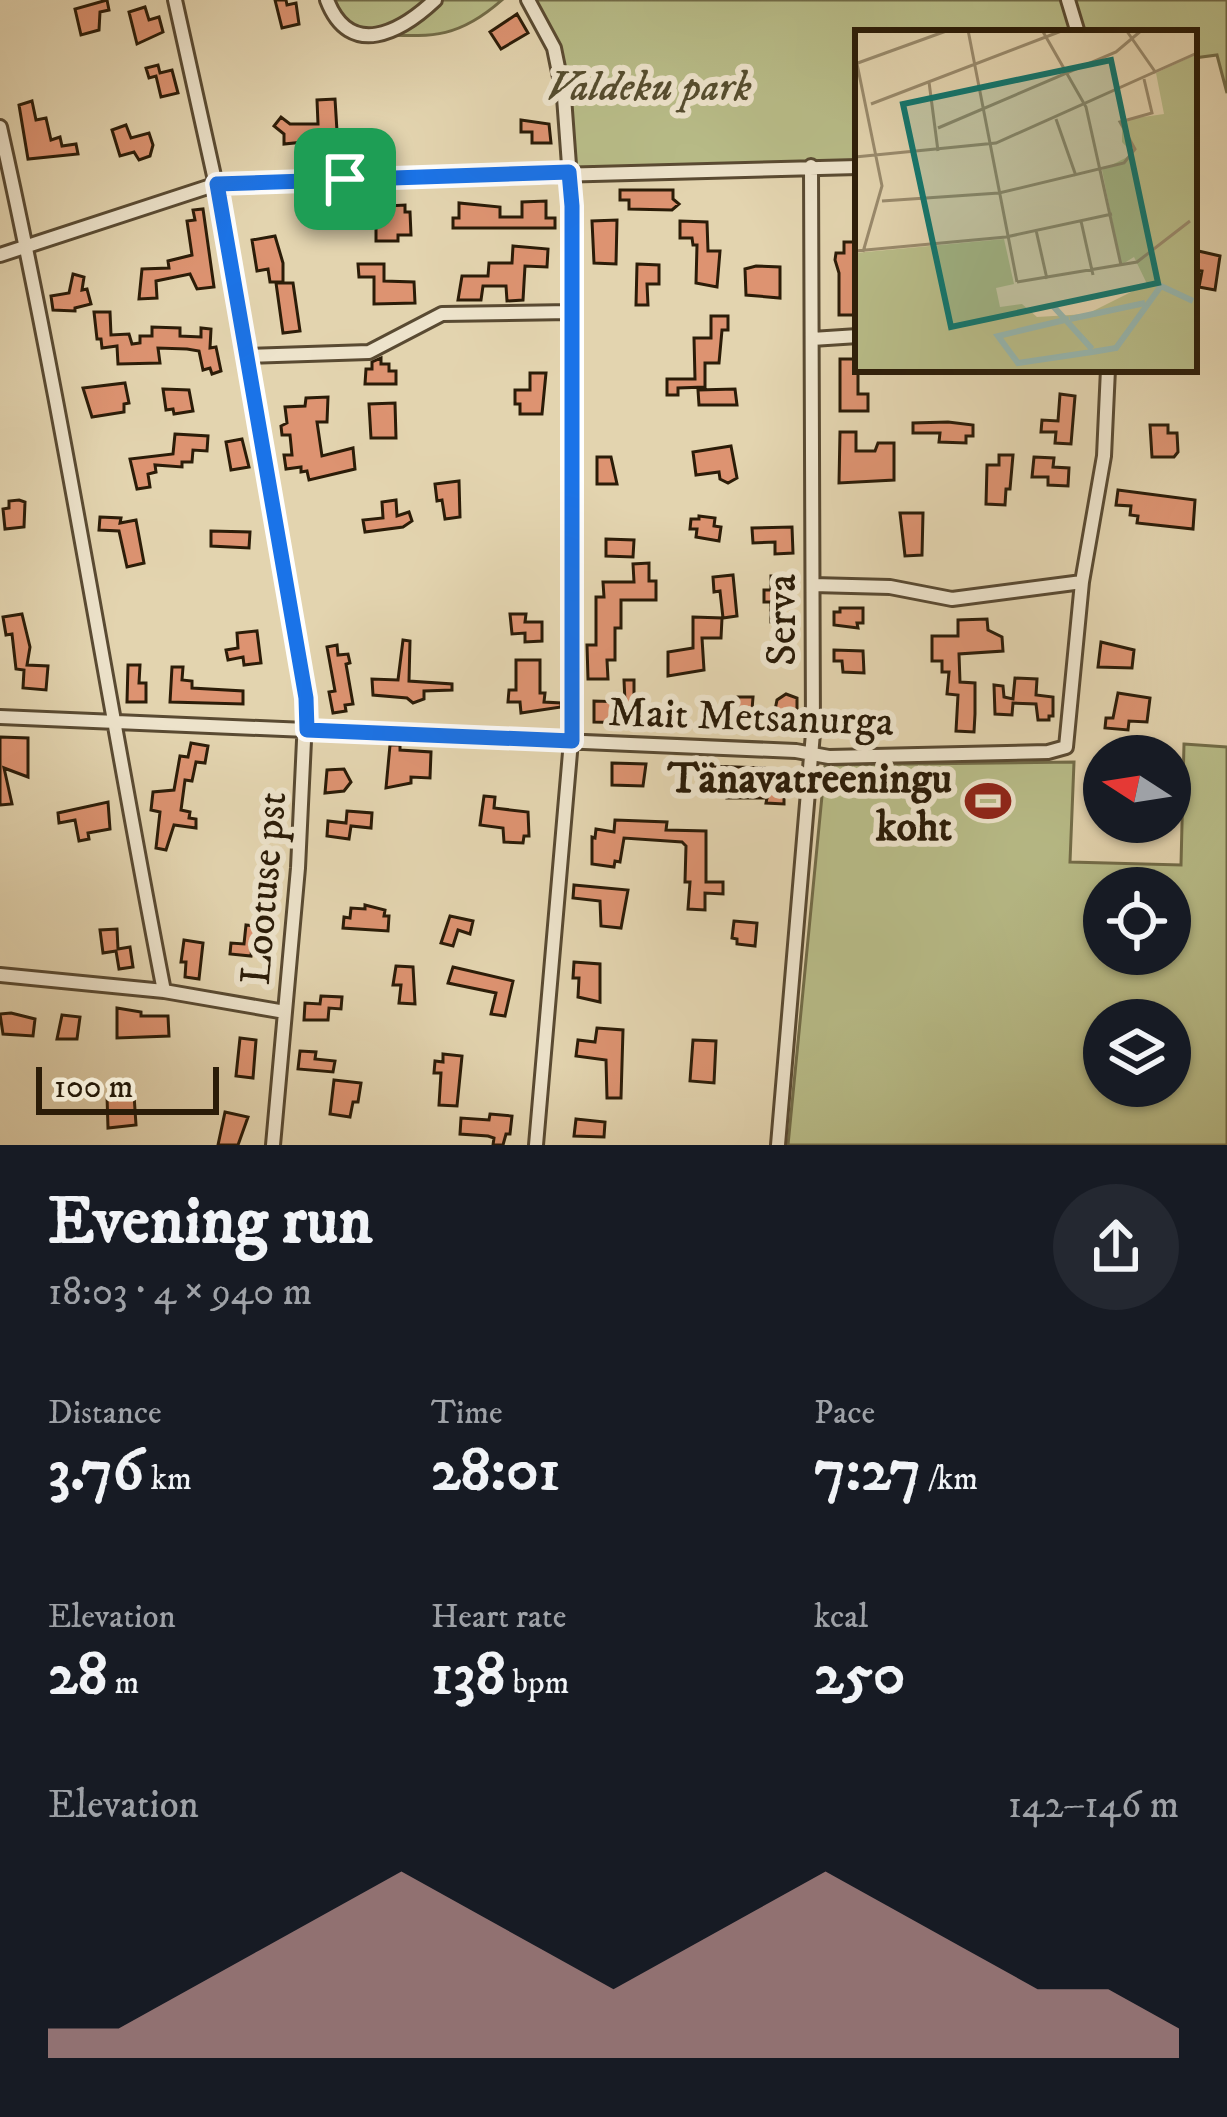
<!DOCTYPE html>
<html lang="en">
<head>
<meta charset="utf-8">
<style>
  :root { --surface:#171b24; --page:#242831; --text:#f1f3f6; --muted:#9ea1a6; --accent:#c59692 }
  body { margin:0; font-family:"IM FELL DW Pica",serif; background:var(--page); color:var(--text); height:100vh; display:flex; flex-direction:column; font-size:45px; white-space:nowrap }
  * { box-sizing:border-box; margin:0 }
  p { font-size:39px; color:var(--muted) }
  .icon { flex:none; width:66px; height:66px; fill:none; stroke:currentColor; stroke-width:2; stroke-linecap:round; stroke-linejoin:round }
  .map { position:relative; height:1145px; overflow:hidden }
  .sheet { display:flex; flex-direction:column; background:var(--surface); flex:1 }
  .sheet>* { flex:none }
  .needle { width:78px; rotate:282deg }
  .buttons { position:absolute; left:1083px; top:735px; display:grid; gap:24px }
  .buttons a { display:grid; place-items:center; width:108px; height:108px; border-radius:50%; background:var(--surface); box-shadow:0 3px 9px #0004; font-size:60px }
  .scale { position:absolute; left:36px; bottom:30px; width:183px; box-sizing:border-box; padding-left:12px; border:6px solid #2b1c08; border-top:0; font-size:33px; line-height:42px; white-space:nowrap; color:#2b1c08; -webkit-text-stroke:9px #ede3cb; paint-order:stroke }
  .pin { position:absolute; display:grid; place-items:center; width:102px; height:102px; color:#fff; margin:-51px; border-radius:24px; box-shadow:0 6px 18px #0006 }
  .round { display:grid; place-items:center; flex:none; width:126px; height:126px; border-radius:63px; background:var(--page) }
  .headline { display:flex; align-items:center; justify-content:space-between; height:204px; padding:0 48px }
  h1 { font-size:66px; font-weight:800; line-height:90px }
  .figures { display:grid; grid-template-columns:repeat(3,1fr); gap:18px; height:204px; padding:12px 48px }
  .figures div { display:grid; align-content:center }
  .figures b { font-size:60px; font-weight:800 }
  .figures small { font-size:33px; font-weight:400 }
  .figures p { font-size:33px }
  .chart { height:336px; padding:24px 48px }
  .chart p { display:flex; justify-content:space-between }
  .chart svg { width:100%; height:216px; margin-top:12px; fill:var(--accent); opacity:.7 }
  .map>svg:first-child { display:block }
  .green { fill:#b8bc88; stroke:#726c48; stroke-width:3; fill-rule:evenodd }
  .building { fill:#dd9371; stroke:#2b1c08; stroke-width:3 }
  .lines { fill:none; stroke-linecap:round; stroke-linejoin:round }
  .minor-casing { stroke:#594a32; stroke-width:18 }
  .minor { stroke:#ede3cb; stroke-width:12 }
  .route-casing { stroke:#fff; stroke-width:24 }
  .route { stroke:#1a73e8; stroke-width:15 }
  .labels { text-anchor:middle; stroke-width:12; stroke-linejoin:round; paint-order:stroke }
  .park-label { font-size:42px; font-style:italic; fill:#554c2e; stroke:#ede3cb }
  .street-label { font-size:42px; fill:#2b1c08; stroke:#ede3cb }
  .poi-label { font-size:42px; font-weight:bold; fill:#2b1c08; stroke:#ede3cb; text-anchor:end }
  .inset-river { fill:none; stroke:#96b7b0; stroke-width:6 }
  .inset-road { fill:none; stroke:#998a6c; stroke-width:3 }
  .view { fill:#0f766e; fill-opacity:0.15; stroke:#0f766e; stroke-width:6 }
  .inset-edge { fill:none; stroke:#2b1c08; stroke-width:6 }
</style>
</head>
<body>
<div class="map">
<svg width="1227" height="1145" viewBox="0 0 1227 1145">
  <rect width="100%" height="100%" fill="#e3d4af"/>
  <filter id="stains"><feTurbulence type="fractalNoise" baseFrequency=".00167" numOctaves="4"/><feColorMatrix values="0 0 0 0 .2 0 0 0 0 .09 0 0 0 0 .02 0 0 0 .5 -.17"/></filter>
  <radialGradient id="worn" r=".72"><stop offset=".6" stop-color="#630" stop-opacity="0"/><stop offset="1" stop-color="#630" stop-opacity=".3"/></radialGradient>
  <!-- green -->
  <path class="green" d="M327 0H502C451 45 423 35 360 34Z
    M528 0H1227V93L1217 55 1194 58V33H858V167L569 172 554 48Z
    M1184 744 1227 747V1145H788L825 765 1074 762 1070 862 1181 865ZM1170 888V954H1104V888ZM1170 1020V1086H1104V1020Z"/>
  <!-- building -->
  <path class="building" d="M107 0 109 10 100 12 99 30 81 35 75 9Z
    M275 0H286L287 5 296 3 299 24 282 28Z
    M145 7 149 20 159 17 163 32 137 44 129 12Z
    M517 14 528 33 501 49 490 32Z
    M158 65 160 73 172 70 178 93 161 97 156 76 149 78 146 68Z
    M335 99 337 131H350V142H341L340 147 324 148V140L284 144V134L274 126 281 117 290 124H318L317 100Z
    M32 101 36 120 46 118 51 140 60 137 62 146 76 144 78 154 28 159 19 105Z
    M521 120 549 124 551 143H532V132H521Z
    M126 125 131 138 149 133 153 145 150 156 139 160 134 152 120 156 112 130Z
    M620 190H673V199L679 204 672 210 629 209V200H620Z
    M546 201V218H555V228H453V218H459V203L500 207V217H522V202Z
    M405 205V212H410L411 235H398V241H376V212H387L388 206Z
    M203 209 214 287 197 289 190 274 156 281 157 298 139 299 142 269 169 268 168 261 192 255 187 221 195 220 193 210Z
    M617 220 616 264 594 263 592 221Z
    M680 221 707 222 708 251H720L717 287 696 283 697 245H693L692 238H680Z
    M275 236 283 263V282H270L268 269 257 271 252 240Z
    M844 242H857L855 315H839V273L835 260 836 253H844Z
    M513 246 548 249 547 267 525 266 523 300 507 301 506 286H483L481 300H458L462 276H488L489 263H512Z
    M1194 250 1220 256 1215 290 1199 287 1202 271 1194 270Z
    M358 264H384V281L414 282 415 303 374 304V277H359Z
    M637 264 659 265V284H647L648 305H636Z
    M756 266 780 267V298L746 295 745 269Z
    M73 274 84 277 82 290 87 289 91 304 75 308V311L53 310 51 296 69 293Z
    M276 283H293L300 331 283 333Z
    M94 312H110L111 335 129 334 132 344 140 343V336H152V327L180 328V336L201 337V328L211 329 210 348 216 347 221 371 212 374 210 368 203 370 199 351 187 349 158 348 160 363 118 364 117 346 102 348 101 339H97Z
    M711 316H728V330H722L719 363H705V387L678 388V395H667V379H695L694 338H711Z
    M381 358V364H389V371H396V384H365L366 369H372V362Z
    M840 359H858V394H868V411H840Z
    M530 373H546L542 414H520V404H515V390H530Z
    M125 383 129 403 124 404V412L92 417 83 388Z
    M163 389 189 390 193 411 174 414 173 409 166 410Z
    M735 389 737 405H699L698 390Z
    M1060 394 1075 396 1071 444 1055 443 1056 432H1041L1042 420 1058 421Z
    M328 397 327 422H317L322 456 353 448 355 469 309 480 307 471 301 472V467L286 469 284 455H292L290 435H282L281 426 287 423 285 407 305 406 306 398Z
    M395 403 396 438H371L369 404Z
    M948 422 973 425V436H966V443L939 442 940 433H913V423Z
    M1150 425H1168V433H1177L1178 452 1174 457H1152Z
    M840 432H856V451H875L878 443H894V480L839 483Z
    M175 434 208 436 207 451 193 450 192 462H182V467L155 465 156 472 148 474 150 487 137 489 130 459 173 454Z
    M242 439 249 467 231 470 226 442Z
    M731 446 737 478 728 483 720 479 719 472 696 475 693 452Z
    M999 455H1013L1010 489H1006L1005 505 986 504 987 465H999Z
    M597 457H611L617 484H597Z
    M1034 457 1054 458 1053 467 1069 468 1068 486 1048 485V477H1032Z
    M459 481 460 517 445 519 442 500 437 501 435 484Z
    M1118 490 1195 500 1193 529 1137 523 1138 516 1130 515 1131 506 1116 505Z
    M19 500 25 502 24 527 5 529 3 509 9 508V501Z
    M396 500 397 516 409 512 412 521 403 527 365 532 363 520 383 518 382 502Z
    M900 513H923L922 555 905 556Z
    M699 516 715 518 714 526 721 527 719 541 696 537 697 529H690L691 519H699Z
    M100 517 121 518 120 523 136 520 144 563 127 567 119 531 99 530Z
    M792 527 793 553 775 554V542L753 543 752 528Z
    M211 531 250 532 249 548 211 546Z
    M606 539 634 540 633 557 606 556Z
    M649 563V581H656V600H621V628H615V660H607L608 679H588L587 645H596V597H604L603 582H634L633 564Z
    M733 575 737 616 723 618 720 591 714 592 713 577Z
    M771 576H779L782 622H771V602H764V590H771Z
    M840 608H863V623H857L858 628 834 625V612H840Z
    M22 614 30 647 27 665 48 666 46 690 23 688 24 670 16 669 12 634 6 635 3 617Z
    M510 614H526L525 622H542V641L525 642V633L512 634Z
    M693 617 722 618 721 638H702L704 670 668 676V652L693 648Z
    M987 619 988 630 1002 637 1003 651 959 654 960 682 975 683V714L974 732 956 731 958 695 947 694 949 672H942V661H932V636H958V620Z
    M257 631 261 663 244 665 243 657 228 660 226 650 238 648 237 633Z
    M403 640 410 641 409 681 452 684V690L424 691V699L413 703 407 698 373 695 372 679 398 680Z
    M1101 642 1134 650 1132 668 1098 667Z
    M337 645 338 655 348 654 350 663 346 664 353 704 345 705 346 711 333 713 329 692 335 691 327 647Z
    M834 650 863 651 864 673 843 672 842 661H834Z
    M516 660H540V693H545L544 702 561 703V707L521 713 520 702H508L509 690H516Z
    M128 665H140L139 683H146V702H127Z
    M172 667H183L182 680 192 681V688L243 691V704L170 702Z
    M1015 678 1037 679 1036 695 1053 697V716H1049V720H1038L1036 704 1013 703 1012 715 995 714 994 685 1003 686 1004 697 1013 699Z
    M624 680H634V723L594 722V701L625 702Z
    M1118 693 1150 698 1147 722 1129 721 1128 730 1105 728 1106 718H1113Z
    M786 694 797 698V720H801L795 731 745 728V720L738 719V697H753L752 710H775L777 700Z
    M0 737 28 738V777L4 768 12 804 0 805Z
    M191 743 208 746 205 763 196 762 192 781 185 780 181 810 190 812 189 818 196 819V828L174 825 166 850 156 848 160 812 151 810 153 792 174 790 180 756 188 757Z
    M390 745H400V750L431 752 430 778 411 777V783L386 788Z
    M612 763 646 764 643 786 612 785Z
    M708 766 764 768 763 783 784 785V804L766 803 767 798H727L728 784 700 782 701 770 707 771Z
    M344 769 351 782 344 791 325 793 327 770Z
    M484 796 495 797 494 808 528 812 529 836H524L523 843 504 842 503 828 480 825Z
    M108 802 110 829 88 833 89 839 79 841 75 820 59 823 58 813Z
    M347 811 372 813 371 828 351 826 349 839 327 836 328 821 346 823Z
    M615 820 667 822 666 830 706 831V882H723V894L705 893V910L688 909 690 882H685L686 846 682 842 624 838 620 862 615 861 614 867 592 864V837L595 838 596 829 614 832Z
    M574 885 628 890 621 928 601 926 600 901 573 898Z
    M365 905 385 910 384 916H389L388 931 343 928 344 917 350 918 351 908 365 909Z
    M450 916 473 921 470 934 458 930 453 946 441 943Z
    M734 921 757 923 755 946 737 944V939L732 938Z
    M246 925 268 927 266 948 252 946 251 956 230 954 231 943 244 944Z
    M117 929 118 949 130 947 133 967 119 969 116 951 103 953 100 930Z
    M184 940 203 943 199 979 185 977 186 962H181Z
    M574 962 600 964V1002L578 997 579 978H573Z
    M396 966 413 967 415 1004 399 1003 401 985H393Z
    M453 967 513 981 505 1016 491 1014 496 993 448 983Z
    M321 996 342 997 341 1009 329 1008 328 1020H304L305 1003 320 1004Z
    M117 1008 141 1012V1016H168L169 1036 117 1038Z
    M11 1013 35 1019 33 1036 3 1034 0 1014Z
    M62 1015 80 1017 77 1039H57Z
    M597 1028 623 1030 621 1098H607L606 1060 576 1056 578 1040 595 1042Z
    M240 1038 256 1040 253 1078 236 1076Z
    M693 1040 716 1041 714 1083 690 1081Z
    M300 1051 316 1052 315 1059 335 1061 333 1072 298 1069Z
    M443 1054 462 1056 457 1106 439 1105 441 1073H434L435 1061 443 1062Z
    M334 1080 361 1083 358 1102H353L350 1117 330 1114Z
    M134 1095 136 1125 108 1128 107 1096Z
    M225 1112 248 1117 238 1145H218Z
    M490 1114 512 1116 510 1134H506L503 1145H493L494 1138 488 1136 460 1134 461 1118 489 1120Z
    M576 1119 605 1122 604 1137 574 1136Z"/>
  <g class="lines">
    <!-- minor casing -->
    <g class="minor-casing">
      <path id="minor" d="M175 0 228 239 306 698 298 868 273 1145
        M327 0C350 60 401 32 435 0
        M528 0 554 48 564 97 572 206 571 741 536 1145
        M1068 0 1078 33
        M0 127C64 413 108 704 164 991
        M0 255 217 184 858 167
        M812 339 858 336
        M248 356 369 352 442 314 571 312
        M813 585 890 587 952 599 1082 582
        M0 717 796 751 829 757 1048 752 1066 747 1082 582 1104 456 1108 369
        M0 975 164 991 285 1012
        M778 1145 813 733 811 166"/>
    </g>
    <!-- minor -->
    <use href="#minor" class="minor"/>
  </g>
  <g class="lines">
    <!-- route casing -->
    <g class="route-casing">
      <path id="route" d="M569 172 572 206V741L307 730 306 698 217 184Z"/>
    </g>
    <!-- route -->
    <use href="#route" class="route"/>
  </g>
  <!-- icons -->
  <defs>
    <g id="stadium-bare" transform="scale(3.6)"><path d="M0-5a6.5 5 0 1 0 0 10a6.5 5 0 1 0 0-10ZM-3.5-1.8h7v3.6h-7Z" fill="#8f2418" stroke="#ede3cb" stroke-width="2.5" paint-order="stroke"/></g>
  </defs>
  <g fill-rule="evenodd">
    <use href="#stadium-bare" x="988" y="801"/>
  </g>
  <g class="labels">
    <!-- park labels -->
    <g class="park-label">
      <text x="649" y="100">Valdeku park</text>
    </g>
    <!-- street labels -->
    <g class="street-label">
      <text transform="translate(780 620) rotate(-90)" y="15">Serva</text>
      <text transform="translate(751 715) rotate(2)" y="15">Mait Metsanurga</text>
      <text transform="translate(262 888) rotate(-85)" y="15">Lootuse pst</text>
    </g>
    <!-- poi labels -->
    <g class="poi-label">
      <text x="952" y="792">Tänavatreeningu<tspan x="952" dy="48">koht</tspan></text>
    </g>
  </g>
  <!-- overview -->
  <g transform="translate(855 30)">
    <rect width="342" height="342" fill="#e3d4af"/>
    <path d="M342 24V342H0V223L149 209 159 254 141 258 145 277 167 274 182 287 232 284 292 254 279 227 266 235 247 140 278 124 267 112V90L309 84 301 43Z" fill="#b8bc88"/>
    <path class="inset-river" d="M198 276 237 319M214 289 143 306 163 333 237 322 261 318 306 256 338 271M215 289 290 273"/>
    <path class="inset-road" d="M113 0 162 252M187 0 231 77 266 235M271 0 301 43M0 24 27 156 8 222M0 34 94 0M74 52 83 121M16 74 209 0M201 89 221 146M83 98 261 22 287 0M0 127 141 113 342 23M27 171 144 163 269 133 280 119 265 92 297 83 289 49M226 191 238 245M181 200 192 249M0 221 151 207 257 184M162 252 282 232 335 191"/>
    <path class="view" d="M256 30 303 253 96 297 48 74Z"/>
    <rect width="342" height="342" class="inset-edge"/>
  </g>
  <rect width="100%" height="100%" filter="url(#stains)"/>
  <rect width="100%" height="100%" fill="url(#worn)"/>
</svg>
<div class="buttons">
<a><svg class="needle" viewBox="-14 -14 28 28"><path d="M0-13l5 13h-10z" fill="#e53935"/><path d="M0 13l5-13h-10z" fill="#9ea1a6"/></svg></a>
<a><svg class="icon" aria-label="locate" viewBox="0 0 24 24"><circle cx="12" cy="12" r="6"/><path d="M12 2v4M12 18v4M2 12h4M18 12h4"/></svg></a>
<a><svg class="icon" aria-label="layers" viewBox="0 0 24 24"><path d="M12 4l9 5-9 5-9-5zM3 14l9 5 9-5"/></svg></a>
</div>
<div class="scale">100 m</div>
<div class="pin" style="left:345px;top:179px;background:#1e9e55"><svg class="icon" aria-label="arrive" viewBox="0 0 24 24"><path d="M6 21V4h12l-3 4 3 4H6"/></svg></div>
</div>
<section class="sheet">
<div class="headline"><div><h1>Evening run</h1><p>18:03 · 4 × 940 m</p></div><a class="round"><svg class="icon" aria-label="share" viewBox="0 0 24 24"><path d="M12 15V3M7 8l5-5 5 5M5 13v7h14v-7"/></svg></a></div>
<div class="figures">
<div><p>Distance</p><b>3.76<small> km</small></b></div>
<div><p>Time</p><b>28:01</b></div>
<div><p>Pace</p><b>7:27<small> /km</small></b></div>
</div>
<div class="figures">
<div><p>Elevation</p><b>28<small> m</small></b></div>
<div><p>Heart rate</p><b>138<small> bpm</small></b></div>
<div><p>kcal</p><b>250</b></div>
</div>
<div class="chart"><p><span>Elevation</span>142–146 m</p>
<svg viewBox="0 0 160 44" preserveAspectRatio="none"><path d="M0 44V38L10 38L20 30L30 22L40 14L50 6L60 14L70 22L80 30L90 22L100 14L110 6L120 14L130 22L140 30L150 30L160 38V44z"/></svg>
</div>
</section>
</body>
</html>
